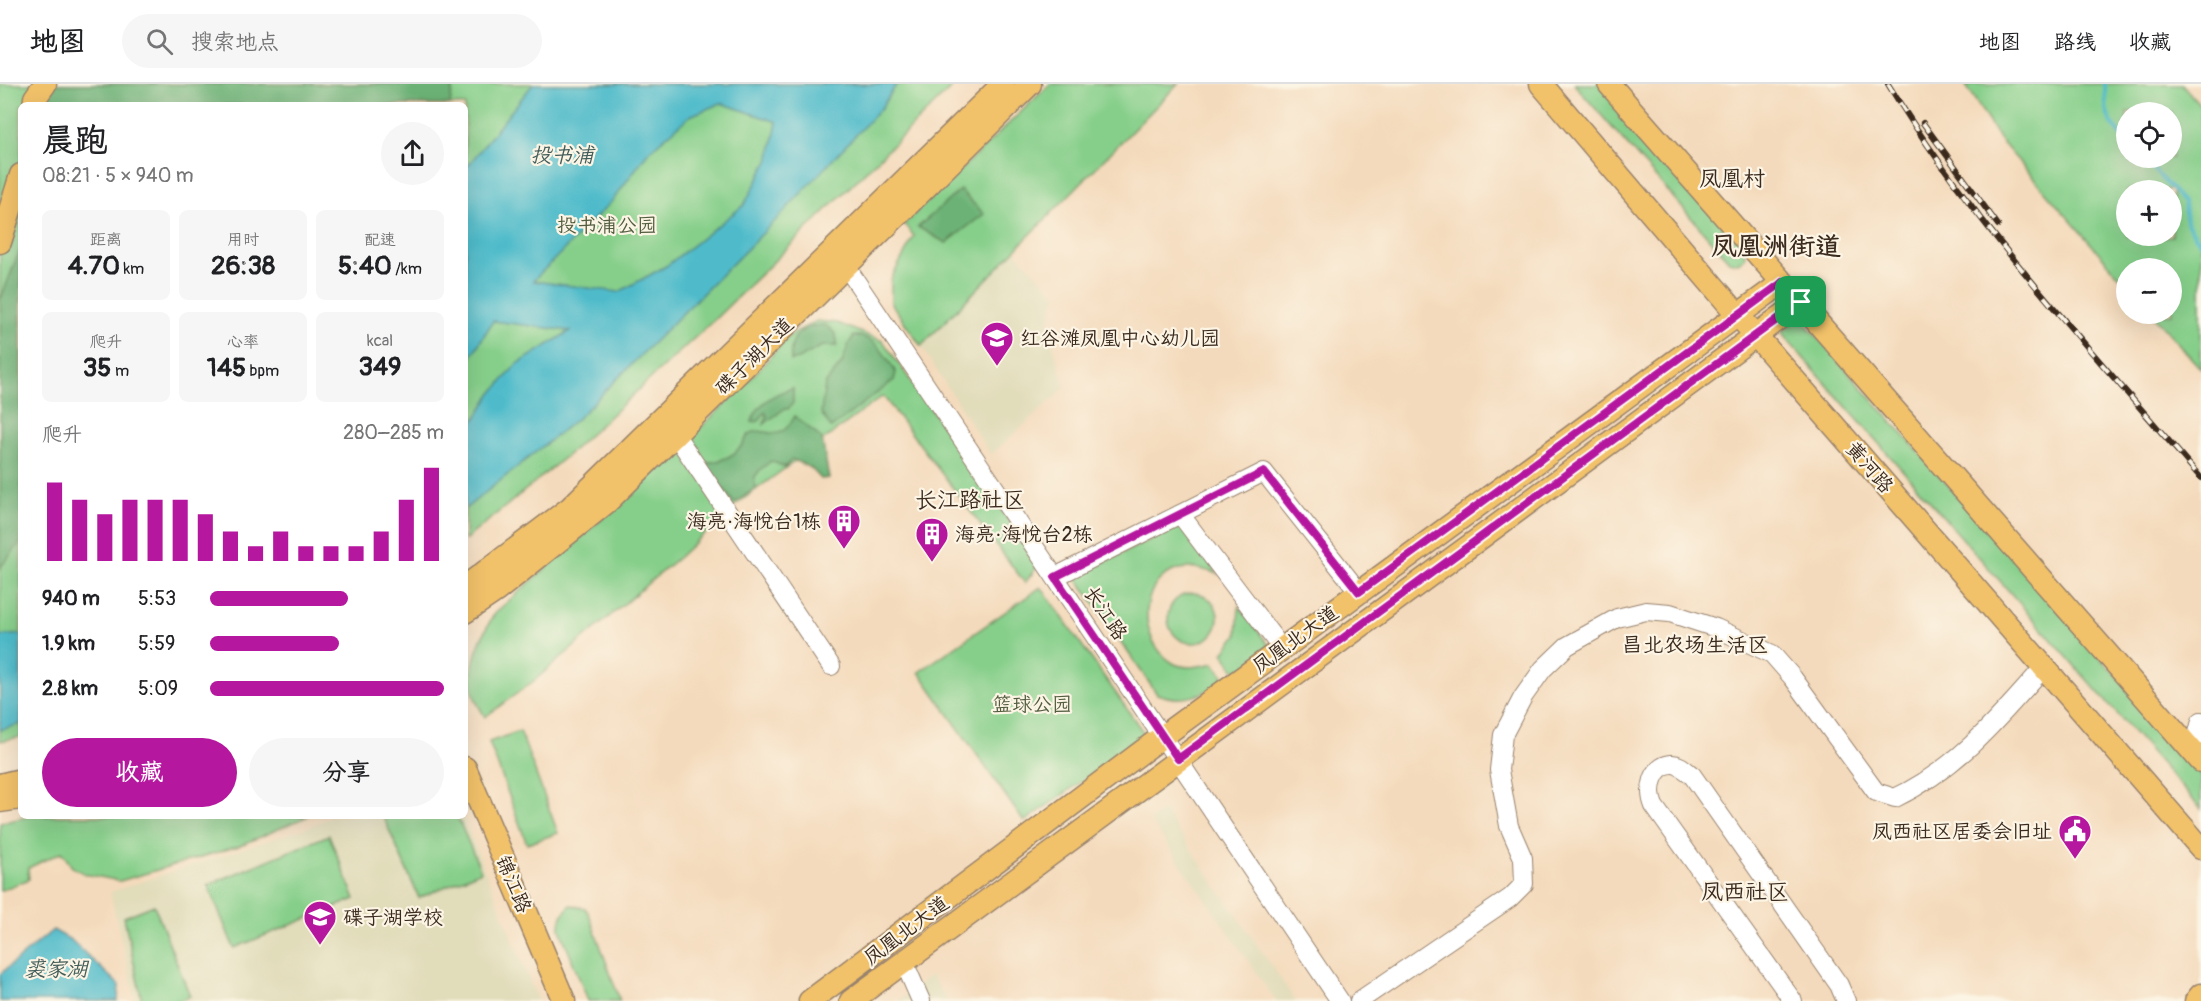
<!DOCTYPE html>
<html lang="zh">
<head>
<meta charset="utf-8">
<style>
  :root { --surface:#fff; --page:#f6f6f6; --text:#202124; --muted:#757577; --line:#e0e0e0; --accent:#b5179e }
  body { margin:0; font-family:Pangolin,"LXGW WenKai TC",sans-serif; background:var(--page); color:var(--text); height:100vh; display:flex; flex-direction:column; font-size:22px; white-space:nowrap }
  * { box-sizing:border-box; margin:0 }
  p { font-size:20px; color:var(--muted) }
  .icon { flex:none; width:33px; height:33px; fill:none; stroke:currentColor; stroke-width:2; stroke-linecap:round; stroke-linejoin:round }
  .map { position:relative; flex:1; overflow:hidden }
  .drawer { position:absolute; left:18px; top:18px; width:450px; height:717px; display:flex; flex-direction:column; background:var(--surface); border-radius:9px; box-shadow:0 6px 24px #0002 }
  .drawer>* { flex:none }
  .fabs { position:absolute; left:2116px; top:18px; display:grid; gap:12px }
  .fabs a { display:grid; place-items:center; width:66px; height:66px; border-radius:50%; background:var(--surface); box-shadow:0 6px 24px #0002; font-size:30px }
  .pin { position:absolute; display:grid; place-items:center; width:51px; height:51px; color:#fff; margin:-26px; border-radius:12px; box-shadow:0 3px 9px #0006 }
  .round { display:grid; place-items:center; flex:none; width:63px; height:63px; border-radius:32px; background:var(--page) }
  .headline { display:flex; align-items:center; justify-content:space-between; height:102px; padding:0 24px }
  h1 { font-size:33px; font-weight:800; line-height:45px }
  .stats { display:grid; grid-template-columns:repeat(3,1fr); gap:9px; height:102px; padding:6px 24px }
  .stats div { display:grid; align-content:center; border-radius:9px; background:var(--page); text-align:center }
  .stats b { font-size:26px; font-weight:800 }
  .stats small { font-size:16px; font-weight:400 }
  .stats p { font-size:16px }
  .chart { height:168px; padding:12px 24px }
  .chart p { display:flex; justify-content:space-between }
  .chart svg { width:100%; height:108px; margin-top:6px; stroke:var(--accent); stroke-width:6 }
  .button { display:flex; gap:12px; margin-top:auto; padding:12px 24px }
  .button a { flex:1; height:69px; border-radius:36px; background:var(--accent); color:#fff; font-size:24px; font-weight:800; line-height:69px; text-align:center }
  .button a+a { background:var(--page); color:var(--text) }
  ul { padding:0 24px; list-style:none; font-size:20px }
  li { display:grid; grid-template-columns:96px 72px 1fr; align-items:center; height:45px }
  li i { height:15px; border-radius:8px; background:var(--accent) }
  header { display:flex; align-items:center; gap:36px; box-sizing:border-box; height:84px; padding:0 30px; background:var(--surface); border-bottom:2px solid var(--line) }
  header strong { font-size:28px }
  nav { display:flex; gap:33px; margin-inline-start:auto; font-size:21px }
  .search { width:420px; height:54px; background:var(--page); display:flex; align-items:center; gap:15px; box-sizing:border-box; padding:0 21px; border-radius:33px; color:var(--muted); font-size:22px }
  .map>svg:first-child { display:block }
  .built { fill:#e1dcba }
  .green { fill:#86cf8a; stroke:#607c54; stroke-width:1.5; fill-rule:evenodd }
  .forest { fill:#6cb276; stroke:#546e4a; stroke-width:1.5 }
  .water { fill:#4fbbca; stroke:#457274; stroke-width:1.5; fill-rule:evenodd }
  .lines { fill:none; stroke-linecap:round; stroke-linejoin:round }
  .stream { stroke:#4fbbca; stroke-width:4 }
  .minor-casing { stroke:#98826d; stroke-width:20 }
  .major-casing { stroke:#98826d; stroke-width:25 }
  .minor { stroke:#fff; stroke-width:18 }
  .major { stroke:#f2c26a; stroke-width:22 }
  .rail-casing { stroke:#3b2a1e; stroke-width:6 }
  .rail { stroke:#fcf5e5; stroke-width:4; stroke-dasharray:11; stroke-linecap:butt }
  .route-casing { stroke:#fff; stroke-width:12 }
  .route { stroke:#b5179e; stroke-width:8 }
  .labels { text-anchor:middle; stroke-width:4.5; stroke-linejoin:round; paint-order:stroke }
  .park-label { font-size:20px; fill:#525c3e; stroke:#fcf5e5 }
  .poi-label { font-size:20px; fill:#3b2a1e; stroke:#fcf5e5; text-anchor:start }
  .street-label { font-size:20px; fill:#3b2a1e; stroke:#fcf5e5 }
  .water-label { font-size:21px; font-style:italic; fill:#425d5a; stroke:#fcf5e5 }
  .neighbourhood-label { font-size:21px; fill:#3b2a1e; stroke:#fcf5e5 }
  .quarter-label { font-size:22px; fill:#3b2a1e; stroke:#fcf5e5 }
  .district-label { font-size:26px; font-weight:bold; fill:#3b2a1e; stroke:#fcf5e5 }
</style>
</head>
<body>
<header>
<strong>地图</strong>
<div class="search"><svg class="icon" aria-label="search" viewBox="0 0 24 24"><circle cx="10" cy="10" r="6"/><path d="M15 15l6 6"/></svg>搜索地点</div>
<nav><a>地图</a><a>路线</a><a>收藏</a></nav>
</header>
<div class="map">
<svg width="2201" height="917" viewBox="0 0 2201 917">
  <rect width="100%" height="100%" fill="#fcf5e5"/>
  <filter id="ink" filterUnits="userSpaceOnUse"><feTurbulence type="fractalNoise" baseFrequency=".0167" numOctaves="2"/><feDisplacementMap in="SourceGraphic" scale="12" xChannelSelector="R" yChannelSelector="G"/><feConvolveMatrix kernelMatrix="1 2 1 2 8 2 1 2 1" color-interpolation-filters="sRGB"/></filter>
  <filter id="wash" filterUnits="userSpaceOnUse"><feTurbulence type="fractalNoise" baseFrequency=".008" numOctaves="4" result="noise"/><feDisplacementMap in="SourceGraphic" scale="24" xChannelSelector="R" yChannelSelector="G"/><feGaussianBlur stdDeviation="1.35" result="paint"/><feColorMatrix in="noise" values="0 0 0 0 0 0 0 0 0 0 0 0 0 0 0 0 0 1.4 0 .05"/><feComposite in="paint" operator="in"/></filter>
  <g filter="url(#wash)">
    <rect width="100%" height="100%" fill="#f4dabc"/>
    <!-- built -->
    <path class="built" d="M1014 166 1056 211 1048 242 1065 304 991 371 921 262Z
      M1164 726 1296 917H1276L1150 736Z
      M332 732H463L538 917H136L110 808 309 743Z
      M931 891 948 917H898Z"/>
    <!-- green -->
    <path class="green" d="M0 0H955L714 236 570 369 465 456V21H21V653L0 657Z
      M1050 0H1178L921 262 891 219V195L914 152 904 140Z
      M1574 0H1602L1744 163 1745 174 1738 179 1729 177Z
      M1965 0H2182L2201 22V285L2152 230H2172V184H2127V201L2000 56ZM2127 28H2172V74H2127ZM2127 106H2172V152H2127Z
      M1797 235 1804 238 2201 688V725L1784 252 1782 248Z
      M817 237 837 239 883 257 1039 480 1025 499 883 312 734 422 679 473 535 596 485 633C481 626 476 619 474 611 465 586 482 550 495 529L637 404 741 305 791 250Z
      M1181 441 1218 490C1209 487 1200 484 1191 484 1138 483 1134 556 1173 579 1185 586 1202 582 1214 579L1226 596C1202 611 1185 620 1157 610L1075 492Z
      M1041 503 1146 652 1024 738 919 588Z
      M1168 534a25 25 0 1 1 50 0a25 25 0 1 1-50 0Z
      M1239 522 1271 564 1237 589 1223 569 1237 551Z
      M520 647 558 749 527 760 489 658Z
      M31 732H308L239 762 120 797 85 790 72 783 62 768 28 784 29 795 0 807V739Z
      M383 732H457L481 787 419 814Z
      M329 751 355 815 234 864 208 801Z
      M154 821 190 912 179 917H142L124 833Z
      M571 821 585 824 589 830 620 917H588L560 845C559 835 564 827 571 821Z"/>
    <!-- forest -->
    <path class="forest" d="M46 0H453L450 21H43Z
      M960 106 984 130 946 159 918 143Z
      M21 163V458L0 484V217Z
      M825 241C834 247 838 251 837 262H822L798 275 791 277C789 252 800 242 825 241Z
      M854 252C875 250 886 273 896 288L894 296 831 344 821 329 825 300 842 279 849 259Z
      M793 304V319L788 325H784L764 340 767 332 765 328 759 337 752 338C757 319 776 309 793 304Z
      M795 332 822 355 829 394 821 395 811 384 792 375 785 383 771 377 760 386 754 394 756 404 734 419 704 379C719 378 733 374 742 361 745 358 746 352 750 350 764 340 778 364 795 332Z"/>
    <!-- water -->
    <path class="water" d="M533 0H897L881 24 777 135 579 333 465 425V351L489 313 516 281 570 247 493 237 465 282V85ZM721 19 777 38 770 73 744 121 666 182 619 208 533 197 613 116 649 67 690 32Z
      M21 550V640L0 646V552Z
      M53 846 71 856 119 901 118 917H0V890Z"/>
    <g class="lines">
      <!-- stream -->
      <path class="stream" d="M2105 0C2105 28 2106 37 2127 56
        M2143 74 2184 119 2186 138 2201 160"/>
    </g>
  </g>
  <g filter="url(#ink)">
    <g class="lines">
      <!-- minor casing -->
      <g class="minor-casing">
        <path id="minor" d="M839 172 1340 917
          M675 350 831 582
          M1180 430 1282 565
          M1055 493 1264 388 1359 508
          M2193 668 2201 637
          M904 878 921 917
          M1359 917 1510 814 1524 800 1523 774 1509 742 1499 686 1503 651 1523 613 1543 585 1567 562 1617 534 1646 527 1670 529 1716 544 1772 570 1793 594 1876 708 1895 714C1958 684 1999 634 2044 583
          M1793 917 1654 722C1648 708 1651 682 1671 680 1679 679 1686 687 1692 691L1839 901 1846 917"/>
      </g>
      <!-- major casing -->
      <g class="major-casing">
        <path id="major" d="M1541 0 1738 231 2201 764
          M1609 0 2201 677
          M34 21 35 14 45 0
          M0 158 21 91
          M465 503 570 424 1003 0
          M465 528 496 507 607 418 1030 0
          M465 684 564 917
          M0 701 21 696
          M0 717 21 714
          M810 917 1163 652 1783 198
          M851 917 1801 218
          M2196 917 2201 911"/>
      </g>
      <!-- minor -->
      <use href="#minor" class="minor"/>
      <!-- major -->
      <use href="#major" class="major"/>
      <!-- rail casing -->
      <g class="rail-casing">
        <path id="rail" d="M1888 0C1975 143 2092 267 2201 394
          M1923 39 1998 141"/>
      </g>
      <!-- rail -->
      <use href="#rail" class="rail"/>
    </g>
  </g>
  <g class="lines" filter="url(#ink)">
    <!-- route casing -->
    <g class="route-casing">
      <path id="route" d="M1783 198 1801 218 1178 675 1055 493 1264 388 1359 508Z"/>
    </g>
    <!-- route -->
    <use href="#route" class="route"/>
  </g>
  <!-- icons -->
  <defs>
    <g id="school-pin" transform="scale(1.725)"><path d="M0 17L-7.5 6A9.5 9.5 0 1 1 7.5 6Z" fill="#b5179e" stroke="#fcf5e5"/><path d="M0-5L7-2L0 1L-7-2ZM-4 1L0 2.5L4 1V4Q0 6-4 4Z" fill="#fff"/></g>
    <g id="building-pin" transform="scale(1.725)"><path d="M0 17L-7.5 6A9.5 9.5 0 1 1 7.5 6Z" fill="#b5179e" stroke="#fcf5e5"/><path d="M-4-6H4V6H1V3H-1V6H-4ZM-2.5-4.3h1.7v1.8h-1.7ZM.8-4.3h1.7v1.8H.8ZM-2.5-1h1.7V.8h-1.7ZM.8-1h1.7V.8H.8Z" fill="#fff"/></g>
    <g id="civic-pin" transform="scale(1.725)"><path d="M0 17L-7.5 6A9.5 9.5 0 1 1 7.5 6Z" fill="#b5179e" stroke="#fcf5e5"/><path d="M-.6-6.5H3V-4.5H.6V-3L4-1V1h2V6H-6V1h2V-1L-.6-3ZM-1.2 2.5V6h2.4V2.5Z" fill="#fff"/></g>
  </defs>
  <g fill-rule="evenodd">
    <use href="#school-pin" x="997" y="254"/>
    <use href="#building-pin" x="844" y="437"/>
    <use href="#building-pin" x="932" y="450"/>
    <use href="#civic-pin" x="2075" y="747"/>
    <use href="#school-pin" x="320" y="833"/>
  </g>
  <g class="labels">
    <!-- park labels -->
    <g class="park-label">
      <text x="607" y="148">投书浦公园</text>
      <text x="1032" y="627">篮球公园</text>
    </g>
    <!-- poi labels -->
    <g class="poi-label">
      <text x="1020" y="261">红谷滩凤凰中心幼儿园</text>
      <text x="821" y="444" text-anchor="end">海亮·海悦台1栋</text>
      <text x="955" y="457">海亮·海悦台2栋</text>
      <text x="2052" y="754" text-anchor="end">凤西社区居委会旧址</text>
      <text x="343" y="840">碟子湖学校</text>
    </g>
    <!-- street labels -->
    <g class="street-label">
      <text transform="translate(754 272) rotate(-45)" y="7">碟子湖大道</text>
      <text transform="translate(1870 383) rotate(49)" y="7">黄河路</text>
      <text transform="translate(1106 529) rotate(56)" y="7">长江路</text>
      <text transform="translate(1295 555) rotate(-36)" y="7">凤凰北大道</text>
      <text transform="translate(514 800) rotate(67)" y="7">锦江路</text>
      <text transform="translate(906 846) rotate(-37)" y="7">凤凰北大道</text>
    </g>
    <!-- water labels -->
    <g class="water-label">
      <text x="562" y="78">投书浦</text>
      <text x="56" y="892">裘家湖</text>
    </g>
    <!-- neighbourhood labels -->
    <g class="neighbourhood-label">
      <text x="1695" y="568">昌北农场生活区</text>
    </g>
    <!-- quarter labels -->
    <g class="quarter-label">
      <text x="1732" y="102">凤凰村</text>
      <text x="970" y="423">长江路社区</text>
      <text x="1745" y="815">凤西社区</text>
    </g>
    <!-- district labels -->
    <g class="district-label">
      <text x="1776" y="171">凤凰洲街道</text>
    </g>
  </g>
</svg>
<div class="fabs">
<a><svg class="icon" aria-label="locate" viewBox="0 0 24 24"><circle cx="12" cy="12" r="6"/><path d="M12 2v4M12 18v4M2 12h4M18 12h4"/></svg></a>
<a>+</a>
<a>−</a>
</div>
<div class="pin" style="left:1801px;top:218px;background:#1e9e55"><svg class="icon" aria-label="arrive" viewBox="0 0 24 24"><path d="M6 21V4h12l-3 4 3 4H6"/></svg></div>
<section class="drawer">
<div class="headline"><div><h1>晨跑</h1><p>08:21 · 5 × 940 m</p></div><a class="round"><svg class="icon" aria-label="share" viewBox="0 0 24 24"><path d="M12 15V3M7 8l5-5 5 5M5 13v7h14v-7"/></svg></a></div>
<div class="stats">
<div><p>距离</p><b>4.70<small> km</small></b></div>
<div><p>用时</p><b>26:38</b></div>
<div><p>配速</p><b>5:40<small> /km</small></b></div>
</div>
<div class="stats">
<div><p>爬升</p><b>35<small> m</small></b></div>
<div><p>心率</p><b>145<small> bpm</small></b></div>
<div><p>kcal</p><b>349</b></div>
</div>
<div class="chart"><p><span>爬升</span>280–285 m</p>
<svg viewBox="0 0 160 44" preserveAspectRatio="none"><path d="M5 44V12M15 44V19M25 44V25M35 44V19M45 44V19M55 44V19M65 44V25M75 44V32M85 44V38M95 44V32M105 44V38M115 44V38M125 44V38M135 44V32M145 44V19M155 44V6"/></svg>
</div>
<ul>
<li><b>940 m</b>5:53<i style="width:59%"></i></li>
<li><b>1.9 km</b>5:59<i style="width:55%"></i></li>
<li><b>2.8 km</b>5:09<i style="width:100%"></i></li>
</ul>
<div class="button"><a>收藏</a><a>分享</a></div>
</section>
</div>
</body>
</html>
